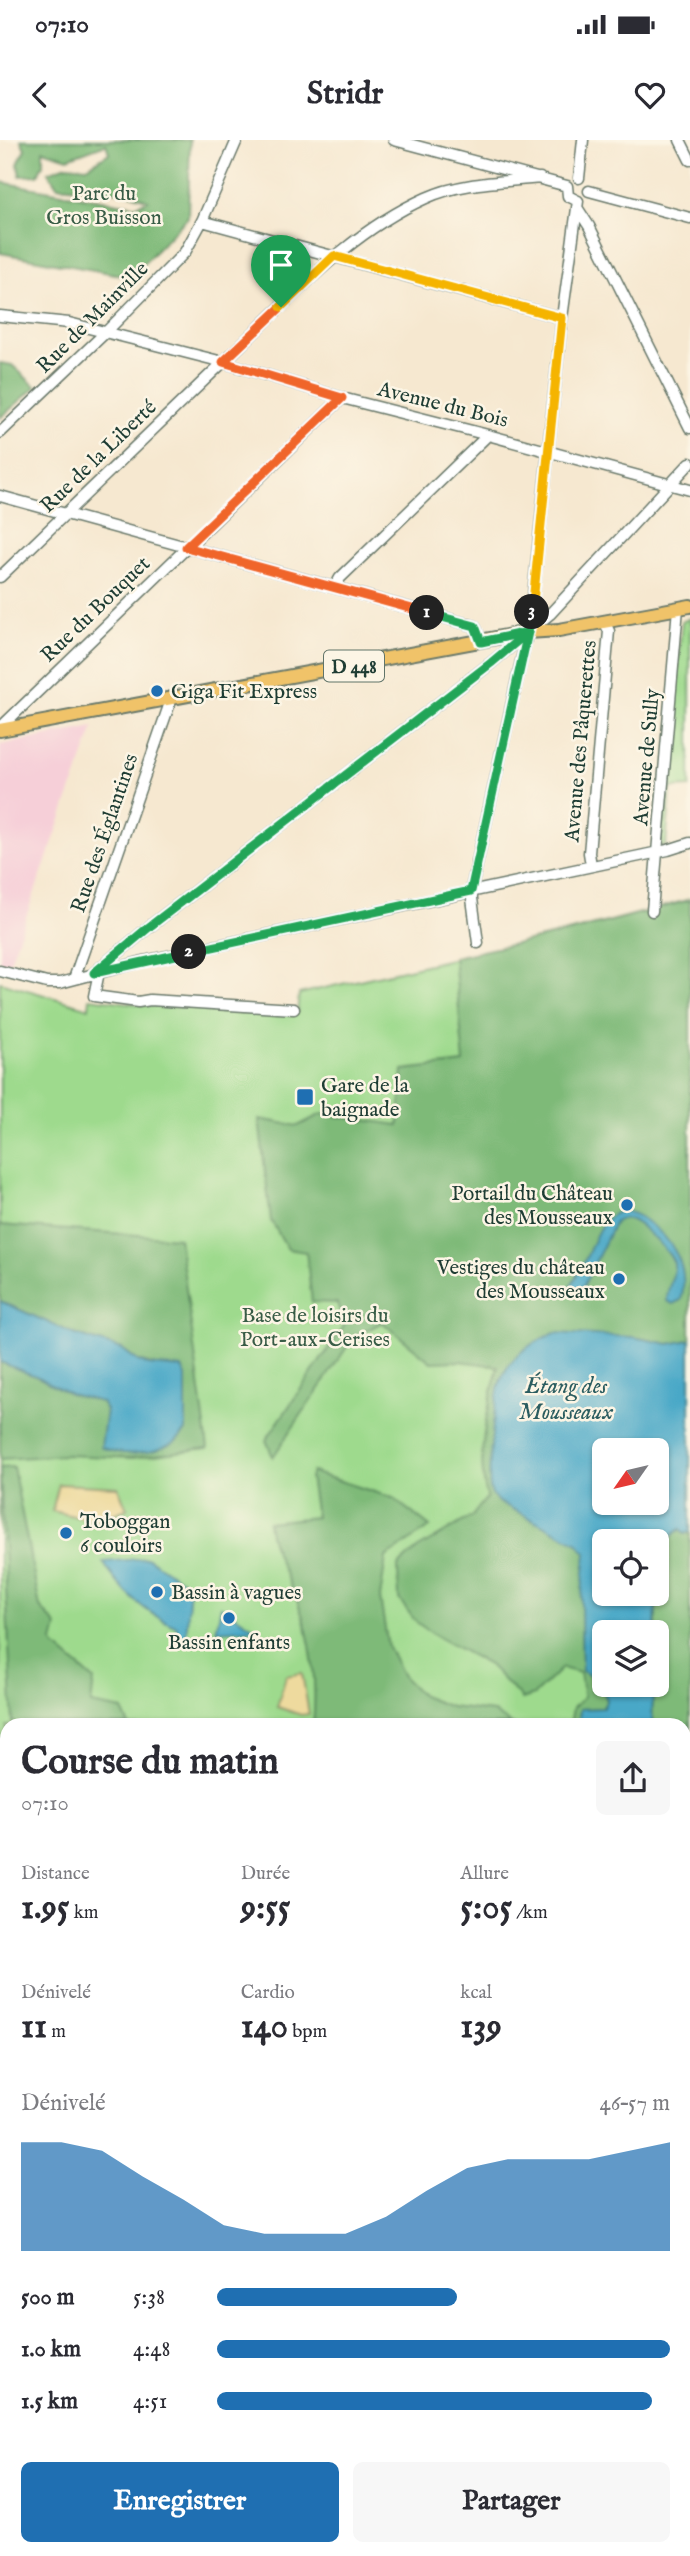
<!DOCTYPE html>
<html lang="fr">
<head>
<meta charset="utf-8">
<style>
  :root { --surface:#fff; --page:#f7f7f7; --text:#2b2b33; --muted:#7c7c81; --accent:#1f6fb2 }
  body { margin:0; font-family:"IM FELL English",serif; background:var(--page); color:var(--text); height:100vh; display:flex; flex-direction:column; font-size:26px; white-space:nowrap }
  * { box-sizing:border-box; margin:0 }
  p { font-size:23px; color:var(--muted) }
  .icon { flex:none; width:38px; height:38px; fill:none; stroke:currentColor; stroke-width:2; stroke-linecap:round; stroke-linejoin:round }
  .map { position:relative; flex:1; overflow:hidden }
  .side { position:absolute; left:0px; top:1578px; width:691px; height:838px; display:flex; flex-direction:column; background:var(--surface); border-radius:21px 21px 0 0; box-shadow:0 2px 5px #0004 }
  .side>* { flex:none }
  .needle { width:46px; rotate:236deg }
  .buttons { position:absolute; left:592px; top:1298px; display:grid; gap:14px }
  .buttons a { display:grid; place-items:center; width:77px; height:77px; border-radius:10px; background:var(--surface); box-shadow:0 2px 5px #0004; font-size:35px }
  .pin { position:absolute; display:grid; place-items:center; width:60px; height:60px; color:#fff; margin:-72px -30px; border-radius:50% 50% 50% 0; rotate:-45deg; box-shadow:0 0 7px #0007 }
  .pin .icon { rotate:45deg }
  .km { position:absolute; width:35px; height:35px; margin:-18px; border-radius:50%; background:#222; color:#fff; font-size:19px; line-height:35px; text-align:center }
  .round { display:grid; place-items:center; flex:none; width:74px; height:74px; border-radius:10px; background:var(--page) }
  .summary { display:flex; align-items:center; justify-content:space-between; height:119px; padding:0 21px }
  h1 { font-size:38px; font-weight:700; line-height:52px }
  .stats { display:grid; grid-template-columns:repeat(3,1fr); gap:10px; height:119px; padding:7px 21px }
  .stats div { display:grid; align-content:center }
  .stats b { font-size:35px; font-weight:700 }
  .stats small { font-size:19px; font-weight:400 }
  .stats p { font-size:19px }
  .chart { height:196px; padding:14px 21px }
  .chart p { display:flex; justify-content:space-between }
  .chart svg { width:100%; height:126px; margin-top:7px; fill:var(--accent); opacity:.7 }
  .primary-button { display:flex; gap:14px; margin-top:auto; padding:14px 21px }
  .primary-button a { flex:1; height:80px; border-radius:10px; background:var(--accent); color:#fff; font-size:28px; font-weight:700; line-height:80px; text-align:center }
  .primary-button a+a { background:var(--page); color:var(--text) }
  ul { padding:0 21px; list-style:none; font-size:23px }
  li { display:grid; grid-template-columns:112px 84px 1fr; align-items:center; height:52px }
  li i { height:18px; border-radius:9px; background:var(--accent) }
  .status { display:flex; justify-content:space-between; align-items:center; height:49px; padding:0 35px; background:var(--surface); direction:ltr }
  .status svg { height:19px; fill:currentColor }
  header { display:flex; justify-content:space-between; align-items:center; height:91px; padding:0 21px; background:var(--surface); font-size:32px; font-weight:700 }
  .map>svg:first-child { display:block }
  .built { fill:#f6cfd8 }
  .industrial { fill:#d1bdca }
  .green { fill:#9eda8d; stroke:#5e8c60; stroke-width:2; fill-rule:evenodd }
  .forest { fill:#7eba78; stroke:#4e7c56; stroke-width:2 }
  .sand { fill:#eeda9e; stroke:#868c69; stroke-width:2 }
  .water { fill:#48a8c7; stroke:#34727e; stroke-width:2; fill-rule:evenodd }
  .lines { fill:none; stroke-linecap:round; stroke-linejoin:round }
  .minor-casing { stroke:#6a796b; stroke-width:13 }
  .major-casing { stroke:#6a796b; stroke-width:16 }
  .minor { stroke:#fff; stroke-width:10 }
  .major { stroke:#f0c369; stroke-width:12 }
  .split-1-casing { stroke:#fff; stroke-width:14 }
  .split-2-casing { stroke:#fff; stroke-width:14 }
  .split-3-casing { stroke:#fff; stroke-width:14 }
  .split-4-casing { stroke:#fff; stroke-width:14 }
  .split-1 { stroke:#f0652b; stroke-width:9 }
  .split-2 { stroke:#22a559; stroke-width:9 }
  .split-3 { stroke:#22a559; stroke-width:9 }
  .split-4 { stroke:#f5b400; stroke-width:9 }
  .poi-dot { fill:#1f6fb2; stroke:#fcf5e5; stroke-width:2.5 }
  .labels { text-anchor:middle; stroke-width:5; stroke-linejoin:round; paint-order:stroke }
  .shield { fill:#fcf5e5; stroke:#617469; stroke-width:2 }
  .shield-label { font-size:19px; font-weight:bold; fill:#1f3d34 }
  .park-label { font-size:21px; fill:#385c46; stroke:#fcf5e5 }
  .street-label { font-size:21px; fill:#1f3d34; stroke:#fcf5e5 }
  .poi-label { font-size:21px; fill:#1f3d34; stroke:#fcf5e5; text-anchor:start }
  .water-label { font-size:23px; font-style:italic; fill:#2b5d60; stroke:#fcf5e5 }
</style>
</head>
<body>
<div class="status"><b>07:10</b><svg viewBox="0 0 49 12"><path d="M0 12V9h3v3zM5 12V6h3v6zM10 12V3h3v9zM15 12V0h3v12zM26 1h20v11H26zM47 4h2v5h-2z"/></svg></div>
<header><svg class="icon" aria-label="back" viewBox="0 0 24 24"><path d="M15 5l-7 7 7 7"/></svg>Stridr<svg class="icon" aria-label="heart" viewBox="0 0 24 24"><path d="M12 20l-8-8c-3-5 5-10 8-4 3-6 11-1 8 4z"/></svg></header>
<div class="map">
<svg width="690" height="2416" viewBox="0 0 690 2416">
  <rect width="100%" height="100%" fill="#fcf5e5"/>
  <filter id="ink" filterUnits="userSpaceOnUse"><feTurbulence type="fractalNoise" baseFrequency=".0143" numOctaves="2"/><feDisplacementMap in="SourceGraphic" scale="14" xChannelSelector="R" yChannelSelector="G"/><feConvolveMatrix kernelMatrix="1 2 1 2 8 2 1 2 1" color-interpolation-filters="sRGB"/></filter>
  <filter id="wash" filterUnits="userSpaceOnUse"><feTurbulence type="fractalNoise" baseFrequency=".00686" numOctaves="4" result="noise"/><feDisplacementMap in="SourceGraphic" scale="28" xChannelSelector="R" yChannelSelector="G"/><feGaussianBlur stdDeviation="1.57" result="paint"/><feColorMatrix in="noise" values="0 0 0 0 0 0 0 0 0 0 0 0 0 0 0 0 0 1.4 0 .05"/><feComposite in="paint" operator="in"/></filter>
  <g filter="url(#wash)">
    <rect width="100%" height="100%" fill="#f6e8d0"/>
    <!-- built -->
    <path class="built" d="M94 587 8 827 0 825V605Z"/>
    <!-- industrial -->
    <path class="industrial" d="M684 2353H690V2416H0V2407L7 2404V2410H684Z"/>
    <!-- green -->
    <path class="green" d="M690 478V647L671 648 666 705 660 707 682 482Z
      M690 759V2112H684V1586H7V2016L3 1975 6 1953 0 1870V842L89 868 90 858 145 865 297 873 299 854C429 823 561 797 690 759ZM604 1311H656V1363H604ZM604 1402H656V1454H604ZM604 1493H656V1545H604Z"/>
    <!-- forest -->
    <path class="forest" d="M21 0H190L188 77 131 137 0 113V42L135 66 148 60 127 52 57 46 48 32 67 25 87 27 109 13 106 4 68 18 43 10V24L38 35 20 36 18 24 25 9Z
      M0 223 12 225 36 247 0 278Z
      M690 760V1200L669 1204 633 1197 576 1402 587 1413 581 1462 582 1530 603 1544 606 1561 603 1568 580 1569 579 1585H570L573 1568 584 1557 580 1533 562 1528 534 1555 522 1559 489 1525 436 1496 416 1482 399 1459 398 1426 417 1409 472 1376 487 1357C475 1312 488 1271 498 1226L459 1221 431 1222 382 1182 353 1198 273 1317 266 1300 344 1186 337 1163 312 1162 306 1112 288 1109 271 1081 259 979 298 986 321 974 399 985 403 930 464 923 454 817 570 792Z
      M0 1085 179 1098 208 1308 132 1318 66 1315 0 1319V1222L38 1237 70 1254 101 1262 106 1269 102 1307 186 1291V1259L159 1227 138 1221 122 1209 74 1194 0 1161Z
      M13 1327 40 1467 57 1486 53 1502 54 1505 94 1540 91 1564 122 1570 129 1585H13L0 1328Z
      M312 1332 393 1358 430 1387 386 1417 380 1458 388 1507 404 1538 422 1556 451 1567 493 1572 513 1585H313C317 1545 313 1501 298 1463 288 1436 271 1411 268 1382L316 1377 310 1337Z
      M680 1389 684 1394 690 1392V1811L684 1816V1586H652L653 1545H656V1438L668 1399Z
      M0 1711 7 1767V2016L3 1975 6 1953 0 1873Z"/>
    <!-- sand -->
    <path class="sand" d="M59 1344 118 1347 127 1369 94 1381 52 1371Z
      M302 1533 309 1574 301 1575 277 1567 286 1536Z"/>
    <!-- water -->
    <path class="water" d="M621 1071C631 1071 638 1075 646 1081 673 1099 690 1127 681 1160L673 1164 667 1161C666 1148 676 1136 674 1123 671 1113 641 1084 631 1080 625 1077 619 1079 615 1082L583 1147 575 1149 571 1146C575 1137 581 1129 585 1120 594 1102 599 1077 621 1071Z
      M0 1161 74 1194 122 1209 138 1221 148 1225 182 1228 186 1236V1291C182 1295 178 1300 173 1303 153 1315 122 1317 101 1307L106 1270 101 1262 70 1254 38 1237 0 1222Z
      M555 1193 633 1197 669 1204 690 1200V1392L684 1394 680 1389 668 1399 656 1438V1402H604V1454H656L655 1493H604V1545H653L652 1585H579L580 1569 603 1568 606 1561 603 1544 582 1531 581 1462 586 1413 576 1402 497 1361C495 1358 492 1355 491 1352 486 1340 495 1249 502 1237 513 1214 532 1202 555 1193ZM604 1311H656V1363H604Z
      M148 1418 190 1446 186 1499 176 1495 177 1487C145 1473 121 1452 103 1422Z
      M221 1466 256 1489 216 1491Z
      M0 1873 6 1953 3 1975 7 2016V2375L0 2376Z
      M684 2112H690V2328H684Z"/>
  </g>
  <g filter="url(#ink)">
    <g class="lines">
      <!-- minor casing -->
      <g class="minor-casing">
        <path id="minor" d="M394 0 567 46
          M680 0 690 20
          M579 38 583 0
          M567 46 568 56 578 61
          M589 51 690 78
          M578 69 589 86 690 288
          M202 81 562 178
          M0 176 69 183 223 222 342 258 488 295 690 350
          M0 293 105 193 185 112 202 81 237 0
          M0 356 475 486 481 502
          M0 437C80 360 160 282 240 206 298 151 352 91 426 58 460 42 503 42 540 38
          M335 447 340 438 488 295
          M0 588 342 258
          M591 725 589 713 609 491 604 481
          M652 771 678 468
          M478 803 471 751 531 476 562 178 578 61
          M0 831 47 843H60L144 821 668 710 690 703
          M99 832 94 856 138 862 150 860 294 869
          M94 833 149 787 491 523 550 474 690 323
          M74 839 171 560
          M394 2415 395 2410"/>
      </g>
      <!-- major casing -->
      <g class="major-casing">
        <path id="major" d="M0 590 528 492 559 490 690 466
          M684 2342H690
          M0 2399 7 2396"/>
      </g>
      <!-- minor -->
      <use href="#minor" class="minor"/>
      <!-- major -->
      <use href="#major" class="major"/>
    </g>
  </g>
  <g class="lines" filter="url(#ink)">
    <!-- split-1 casing -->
    <g class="split-1-casing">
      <path id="split-1" d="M281 167 223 222 342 258 186 407 427 473"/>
    </g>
    <!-- split-2 casing -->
    <g class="split-2-casing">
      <path id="split-2" d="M189 812 471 751 528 492 481 502 475 486 427 473"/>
    </g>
    <!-- split-3 casing -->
    <g class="split-3-casing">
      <path id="split-3" d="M189 812 94 833 149 787 491 523 528 492 532 472"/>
    </g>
    <!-- split-4 casing -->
    <g class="split-4-casing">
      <path id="split-4" d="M281 167 334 116 562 178 532 472"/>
    </g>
    <!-- split-1 -->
    <use href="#split-1" class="split-1"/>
    <!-- split-2 -->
    <use href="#split-2" class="split-2"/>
    <!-- split-3 -->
    <use href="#split-3" class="split-3"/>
    <!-- split-4 -->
    <use href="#split-4" class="split-4"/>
  </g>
  <!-- markers -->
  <g class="poi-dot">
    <circle cx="157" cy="551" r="7"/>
    <rect x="296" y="948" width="18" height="18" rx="3.5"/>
    <circle cx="627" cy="1065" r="7"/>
    <circle cx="619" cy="1139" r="7"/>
    <circle cx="66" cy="1393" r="7"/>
    <circle cx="157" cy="1452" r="7"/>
    <circle cx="229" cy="1478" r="7"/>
  </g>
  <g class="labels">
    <!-- shield labels -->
    <rect class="shield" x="324" y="510.5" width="60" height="31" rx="5"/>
    <g class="shield-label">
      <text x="354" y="533">D 448</text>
    </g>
    <!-- park labels -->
    <g class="park-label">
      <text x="104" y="60">Parc du<tspan x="104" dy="24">Gros Buisson</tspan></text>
      <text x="315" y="1182">Base de loisirs du<tspan x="315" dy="24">Port-aux-Cerises</tspan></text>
    </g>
    <!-- street labels -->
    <g class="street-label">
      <text transform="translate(92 177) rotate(-45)" y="7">Rue de Mainville</text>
      <text transform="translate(443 264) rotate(14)" y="7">Avenue du Bois</text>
      <text transform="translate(98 316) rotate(-44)" y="7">Rue de la Liberté</text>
      <text transform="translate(95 469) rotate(-44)" y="7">Rue du Bouquet</text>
      <text transform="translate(580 601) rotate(-85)" y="7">Avenue des Pâquerettes</text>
      <text transform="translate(646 617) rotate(-85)" y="7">Avenue de Sully</text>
      <text transform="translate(104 693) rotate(-71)" y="7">Rue des Églantines</text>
    </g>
    <!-- poi labels -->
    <g class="poi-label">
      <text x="171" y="558">Giga Fit Express</text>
      <text x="321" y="952">Gare de la<tspan x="321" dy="24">baignade</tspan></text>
      <text x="613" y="1060" text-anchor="end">Portail du Château<tspan x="613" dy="24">des Mousseaux</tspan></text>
      <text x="605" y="1134" text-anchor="end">Vestiges du château<tspan x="605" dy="24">des Mousseaux</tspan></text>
      <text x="80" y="1388">Toboggan<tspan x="80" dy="24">6 couloirs</tspan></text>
      <text x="171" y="1459">Bassin à vagues</text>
      <text x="229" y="1509" text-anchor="middle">Bassin enfants</text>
    </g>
    <!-- water labels -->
    <g class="water-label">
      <text x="566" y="1253">Étang des<tspan x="566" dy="26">Mousseaux</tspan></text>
    </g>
  </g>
</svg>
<div class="buttons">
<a><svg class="needle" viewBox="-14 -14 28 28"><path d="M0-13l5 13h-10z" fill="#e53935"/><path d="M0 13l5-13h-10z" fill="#7c7c81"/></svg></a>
<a><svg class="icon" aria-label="locate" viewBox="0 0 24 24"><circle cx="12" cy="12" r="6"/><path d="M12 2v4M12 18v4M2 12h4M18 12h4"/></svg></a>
<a><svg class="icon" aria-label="layers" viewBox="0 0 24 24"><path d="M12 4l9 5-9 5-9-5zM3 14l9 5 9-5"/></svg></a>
</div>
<div class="pin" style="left:281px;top:167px;background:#1e9e55"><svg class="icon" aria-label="arrive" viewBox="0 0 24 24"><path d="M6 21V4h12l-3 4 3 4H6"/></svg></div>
<b class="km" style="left:427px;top:473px">1</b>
<b class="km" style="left:189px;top:812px">2</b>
<b class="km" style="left:532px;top:472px">3</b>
<section class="side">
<div class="summary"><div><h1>Course du matin</h1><p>07:10</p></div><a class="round"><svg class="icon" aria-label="share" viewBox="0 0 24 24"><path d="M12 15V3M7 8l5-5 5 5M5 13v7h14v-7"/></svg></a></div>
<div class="stats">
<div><p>Distance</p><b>1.95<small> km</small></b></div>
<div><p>Durée</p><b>9:55</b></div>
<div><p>Allure</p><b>5:05<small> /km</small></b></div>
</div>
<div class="stats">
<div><p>Dénivelé</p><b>11<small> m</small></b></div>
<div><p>Cardio</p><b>140<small> bpm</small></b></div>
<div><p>kcal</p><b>139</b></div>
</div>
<div class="chart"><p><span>Dénivelé</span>46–57 m</p>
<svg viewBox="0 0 160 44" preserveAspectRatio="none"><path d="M0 44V6L10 6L20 9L30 18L40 26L50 35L60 38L70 38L80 38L90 32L100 23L110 15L120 12L130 12L140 12L150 9L160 6V44z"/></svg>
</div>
<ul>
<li><b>500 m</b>5:38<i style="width:53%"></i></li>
<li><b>1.0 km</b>4:48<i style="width:100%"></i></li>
<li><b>1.5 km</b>4:51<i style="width:96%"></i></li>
</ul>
<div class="primary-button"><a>Enregistrer</a><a>Partager</a></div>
</section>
</div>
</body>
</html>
